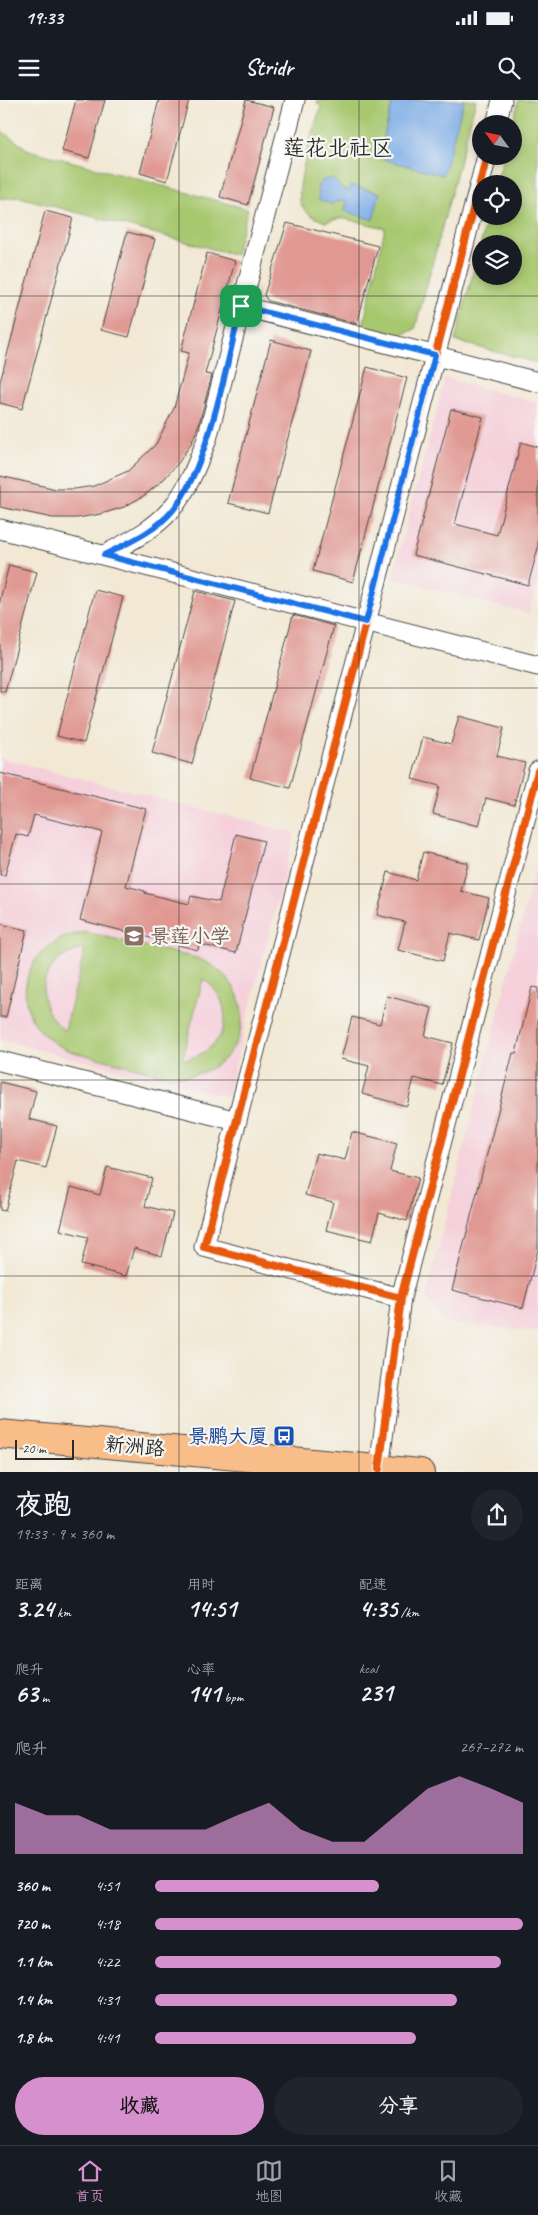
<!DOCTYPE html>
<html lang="zh">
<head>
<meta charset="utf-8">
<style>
  :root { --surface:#171b24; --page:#20242c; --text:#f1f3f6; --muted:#9ea1a6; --line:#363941; --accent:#d690ce }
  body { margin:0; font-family:Caveat,"LXGW WenKai TC",sans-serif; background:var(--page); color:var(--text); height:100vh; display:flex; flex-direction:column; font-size:19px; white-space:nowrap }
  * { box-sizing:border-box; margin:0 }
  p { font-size:16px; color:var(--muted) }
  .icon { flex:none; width:28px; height:28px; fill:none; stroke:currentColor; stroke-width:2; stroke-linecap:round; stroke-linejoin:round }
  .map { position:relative; height:1372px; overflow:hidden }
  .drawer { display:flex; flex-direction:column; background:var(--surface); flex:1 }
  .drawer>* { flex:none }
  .needle { width:32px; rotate:303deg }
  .fabs { position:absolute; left:472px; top:15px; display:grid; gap:10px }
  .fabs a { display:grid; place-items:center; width:50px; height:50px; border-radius:50%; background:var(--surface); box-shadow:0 2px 8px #0003; font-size:25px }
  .scale { position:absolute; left:15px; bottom:12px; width:59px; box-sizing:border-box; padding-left:5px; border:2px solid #2b2b2b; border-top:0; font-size:14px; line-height:18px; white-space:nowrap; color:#2b2b2b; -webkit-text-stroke:4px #f6f6f2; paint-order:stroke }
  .pin { position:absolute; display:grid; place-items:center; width:42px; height:42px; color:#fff; margin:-21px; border-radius:10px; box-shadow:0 2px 8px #0006 }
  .round { display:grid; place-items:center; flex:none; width:52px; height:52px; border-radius:26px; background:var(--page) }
  .head { display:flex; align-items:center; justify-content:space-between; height:85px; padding:0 15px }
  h1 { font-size:28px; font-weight:700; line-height:38px }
  .stats { display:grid; grid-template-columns:repeat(3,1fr); gap:8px; height:85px; padding:5px 15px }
  .stats div { display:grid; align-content:center }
  .stats b { font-size:25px; font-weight:700 }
  .stats small { font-size:14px; font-weight:400 }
  .stats p { font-size:14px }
  .chart { height:140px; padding:10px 15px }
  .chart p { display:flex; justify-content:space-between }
  .chart svg { width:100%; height:90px; margin-top:5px; fill:var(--accent); opacity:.7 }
  .button { display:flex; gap:10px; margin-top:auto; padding:10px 15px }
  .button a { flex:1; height:58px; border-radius:30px; background:var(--accent); color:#111; font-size:20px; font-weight:700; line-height:58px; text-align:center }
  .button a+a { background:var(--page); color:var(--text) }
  ul { padding:0 15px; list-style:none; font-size:16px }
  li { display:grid; grid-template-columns:80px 60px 1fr; align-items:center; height:38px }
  li i { height:12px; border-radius:6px; background:var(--accent) }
  .status { display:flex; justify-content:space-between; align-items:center; height:35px; padding:0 25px; background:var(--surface); direction:ltr }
  .status svg { height:14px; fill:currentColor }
  header { display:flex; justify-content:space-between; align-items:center; height:65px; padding:0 15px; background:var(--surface); font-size:22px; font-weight:700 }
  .tabs { display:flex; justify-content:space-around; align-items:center; height:70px; border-top:1px solid var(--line); background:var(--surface); font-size:14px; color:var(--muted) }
  .tabs a { display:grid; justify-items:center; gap:2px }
  .tabs .on { color:var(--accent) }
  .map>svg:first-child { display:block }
  .built { fill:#f5cfda }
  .green { fill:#a8c870; stroke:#6a7a4e; fill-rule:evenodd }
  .water { fill:#7cabe6; stroke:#546b88 }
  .building { fill:#e09892 }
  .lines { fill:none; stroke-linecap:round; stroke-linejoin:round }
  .street-casing { stroke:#494744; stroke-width:21 }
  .primary-casing { stroke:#494744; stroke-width:30 }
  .street { stroke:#fff; stroke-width:19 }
  .primary { stroke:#f8bd89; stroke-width:28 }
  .cycleway-casing { stroke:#f6f6f2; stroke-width:11 }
  .cycleway { stroke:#e8590c; stroke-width:8 }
  .route-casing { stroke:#fff; stroke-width:10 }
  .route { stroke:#1a73e8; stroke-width:6 }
  .grid { fill:none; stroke:#2b2b2b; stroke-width:1; stroke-opacity:0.55 }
  .labels { text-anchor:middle; stroke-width:4.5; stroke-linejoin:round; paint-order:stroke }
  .education-label { font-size:20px; fill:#785e54; stroke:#f6f6f2; text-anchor:start }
  .transit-label { font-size:20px; fill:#164399; stroke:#f6f6f2; text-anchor:end }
  .street-label { font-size:20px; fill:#2b2b2b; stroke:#f6f6f2 }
  .quarter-label { font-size:22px; fill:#2b2b2b; stroke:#f6f6f2 }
</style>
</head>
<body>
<div class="status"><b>19:33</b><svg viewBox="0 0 49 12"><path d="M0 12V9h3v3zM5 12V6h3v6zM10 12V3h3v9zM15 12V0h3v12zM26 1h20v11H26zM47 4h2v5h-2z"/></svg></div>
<header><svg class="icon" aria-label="menu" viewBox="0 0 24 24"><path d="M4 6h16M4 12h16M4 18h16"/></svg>Stridr<svg class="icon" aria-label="search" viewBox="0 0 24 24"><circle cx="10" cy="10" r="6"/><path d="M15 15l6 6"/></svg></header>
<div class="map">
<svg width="538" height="1373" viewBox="0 0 538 1373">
  <rect width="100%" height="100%" fill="#f6f6f2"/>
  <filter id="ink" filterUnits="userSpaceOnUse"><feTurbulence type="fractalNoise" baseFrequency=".02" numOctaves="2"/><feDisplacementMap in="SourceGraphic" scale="10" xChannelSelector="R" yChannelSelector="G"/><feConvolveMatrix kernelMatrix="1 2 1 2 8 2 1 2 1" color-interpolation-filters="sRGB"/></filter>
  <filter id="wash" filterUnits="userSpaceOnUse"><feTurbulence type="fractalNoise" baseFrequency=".0096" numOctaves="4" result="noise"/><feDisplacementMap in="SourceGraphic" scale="20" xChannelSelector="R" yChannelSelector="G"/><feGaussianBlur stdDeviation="1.12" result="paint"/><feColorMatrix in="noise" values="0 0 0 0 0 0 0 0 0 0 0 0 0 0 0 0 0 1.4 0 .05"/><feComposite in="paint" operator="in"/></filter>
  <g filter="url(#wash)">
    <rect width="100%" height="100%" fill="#f2e8d4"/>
    <!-- built -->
    <path class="built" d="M445 278 538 303V479L529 514 392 478Z
      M0 658 295 733 227 997 0 940Z
      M538 756V1232L445 1223 426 1197Z"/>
    <!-- green -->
    <path class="green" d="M318 0H476L415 229 400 235 363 226 385 128 341 118 325 122C316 118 305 114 301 104 294 86 315 25 321 6L317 3Z
      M519 0H538V263L455 241 488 116H514V84H496L504 56H514L512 24ZM481 144H514V176H481Z
      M0 30 29 50 248 109 235 155 19 97 0 99Z
      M85 832 197 858C272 887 247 984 168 976L70 951C3 924 14 842 85 832ZM85 849 65 930H64C29 903 40 856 85 849ZM203 879C240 905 227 953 182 960Z"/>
    <!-- water -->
    <path class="water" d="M393 0H464L443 75 378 58Z
      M332 78 342 88 349 91 351 85 380 93 373 120 345 111 347 101 341 100 332 104 319 100 318 86 323 80Z"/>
    <g id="blocks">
      <!-- building -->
      <path class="building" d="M76 0H105L89 58 62 51Z
        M159 0H189L167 81 140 73Z
        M246 0 274 7 248 105 220 97Z
        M45 111 73 118 22 309 0 303V282Z
        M287 123 378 146 357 224 268 201 264 195Z
        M127 132 155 139 129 237 101 230Z
        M207 153 235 161 205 274 212 275 199 324 192 342 179 362 163 380 145 395 124 407 101 414 77 418H53L0 407V376L56 389H75L94 386 128 371 156 344 174 308 189 253 181 251Z
        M271 240 311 251 268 413 228 403Z
        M367 267 407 278 353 482 313 471Z
        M451 309 483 317 455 424 497 435 521 342 538 347V448L528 485 413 455Z
        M9 465 37 472 5 592 0 591V500Z
        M95 490 123 497 84 643 57 636Z
        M195 491 235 501 192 664 152 653Z
        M293 515 334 526 290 688 250 678Z
        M459 616 504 628 497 656 525 663 514 705 486 698 479 726 433 714 440 686 412 679 423 637 451 644Z
        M0 673 146 709 126 786 145 791V793L189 804 191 796 219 802 236 734 264 741 236 853 199 844 198 850 80 820 102 732 34 715 28 737 16 734 5 775H0Z
        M423 752 468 763 461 791 489 798 479 840 450 833 443 861 398 850 405 822 377 815 388 772 416 780Z
        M0 824 27 830 6 917H0Z
        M532 887 538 888V1149L523 1208 452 1190 513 953H516Z
        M387 896 432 908 425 936 453 943 442 985 414 978 407 1006 362 994 369 966 341 959 352 917 380 924Z
        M0 982 36 991 29 1019 57 1026 46 1068 18 1061 5 1111 0 1110Z
        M352 1032 397 1043 390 1071 418 1078 407 1121 379 1113 372 1141 326 1130 333 1102 305 1095 316 1053 345 1060Z
        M107 1067 152 1078 145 1106 173 1113 162 1156 134 1148 126 1176 81 1165 88 1137 60 1130 71 1087 100 1095Z"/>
    </g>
  </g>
  <g filter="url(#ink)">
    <use href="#blocks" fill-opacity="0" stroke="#494744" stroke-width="1"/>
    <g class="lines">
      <!-- street casing -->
      <g class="street-casing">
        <path id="street" d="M496 24 502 0
          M241 206 538 282
          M0 429 538 566
          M104 455C169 422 181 408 207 339L295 0
          M0 961 237 1021
          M401 1198 204 1147 487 56
          M379 1369 401 1198 538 671"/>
      </g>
      <!-- primary casing -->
      <g class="primary-casing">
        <path id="primary" d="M0 1334 420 1373"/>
      </g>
      <!-- street -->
      <use href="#street" class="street"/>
      <!-- primary -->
      <use href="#primary" class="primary"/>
      <!-- cycleway casing -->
      <g class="cycleway-casing">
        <path id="cycleway" d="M401 1198 204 1147 487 56
          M379 1369 401 1198 538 671"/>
      </g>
      <!-- cycleway -->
      <use href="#cycleway" class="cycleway"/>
    </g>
  </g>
  <g class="lines" filter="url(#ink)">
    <!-- route casing -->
    <g class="route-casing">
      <path id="route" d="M241 206 435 255 366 522 104 455C128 443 156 431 173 410 209 366 227 262 241 206Z"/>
    </g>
    <!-- route -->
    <use href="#route" class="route"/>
  </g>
  <!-- grid -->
  <path class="grid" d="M179 0V1373M359 0V1373M0 196H538M0 392H538M0 588H538M0 784H538M0 980H538M0 1176H538"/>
  <!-- icons -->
  <defs>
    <g id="school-square" transform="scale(1.125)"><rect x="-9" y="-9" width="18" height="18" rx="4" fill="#8d6e63" stroke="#f6f6f2"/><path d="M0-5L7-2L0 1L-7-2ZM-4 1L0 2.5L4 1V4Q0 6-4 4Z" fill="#fff"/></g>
    <g id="bus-square" transform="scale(1.125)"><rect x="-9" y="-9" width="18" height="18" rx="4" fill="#1a4fb4" stroke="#f6f6f2"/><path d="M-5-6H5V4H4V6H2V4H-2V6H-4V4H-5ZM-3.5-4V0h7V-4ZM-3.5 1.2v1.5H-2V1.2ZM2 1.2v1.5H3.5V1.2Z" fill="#fff"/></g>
  </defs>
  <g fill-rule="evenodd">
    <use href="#school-square" x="134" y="836"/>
    <use href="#bus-square" x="284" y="1336"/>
  </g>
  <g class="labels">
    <!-- education labels -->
    <g class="education-label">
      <text x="150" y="843">景莲小学</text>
    </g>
    <!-- transit labels -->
    <g class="transit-label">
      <text x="268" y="1343">景鹏大厦</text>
    </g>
    <!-- street labels -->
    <g class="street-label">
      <text transform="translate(135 1346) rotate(5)" y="7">新洲路</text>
    </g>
    <!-- quarter labels -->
    <g class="quarter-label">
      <text x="338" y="55">莲花北社区</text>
    </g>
  </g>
</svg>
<div class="fabs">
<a><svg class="needle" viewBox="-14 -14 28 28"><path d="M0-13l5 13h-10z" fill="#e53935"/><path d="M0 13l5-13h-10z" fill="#9ea1a6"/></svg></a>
<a><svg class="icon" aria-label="locate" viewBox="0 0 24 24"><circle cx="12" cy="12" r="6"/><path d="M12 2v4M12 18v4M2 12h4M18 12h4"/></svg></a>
<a><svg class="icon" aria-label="layers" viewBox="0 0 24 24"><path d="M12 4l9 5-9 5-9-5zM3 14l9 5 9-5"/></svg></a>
</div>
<div class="scale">20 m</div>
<div class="pin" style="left:241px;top:206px;background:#1e9e55"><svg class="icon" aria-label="arrive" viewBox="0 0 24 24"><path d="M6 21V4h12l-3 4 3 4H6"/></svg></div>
</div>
<section class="drawer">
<div class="head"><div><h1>夜跑</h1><p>19:33 · 9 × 360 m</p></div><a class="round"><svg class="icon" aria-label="share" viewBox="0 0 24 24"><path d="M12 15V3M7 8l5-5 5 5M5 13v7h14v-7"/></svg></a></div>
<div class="stats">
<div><p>距离</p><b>3.24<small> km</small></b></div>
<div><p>用时</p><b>14:51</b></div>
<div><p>配速</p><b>4:35<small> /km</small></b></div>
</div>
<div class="stats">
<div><p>爬升</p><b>63<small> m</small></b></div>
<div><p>心率</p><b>141<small> bpm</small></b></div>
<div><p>kcal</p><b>231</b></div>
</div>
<div class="chart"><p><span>爬升</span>267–272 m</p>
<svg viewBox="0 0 160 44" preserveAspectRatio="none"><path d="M0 44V19L10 25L20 25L30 32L40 32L50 32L60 32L70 25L80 19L90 32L100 38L110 38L120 25L130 12L140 6L150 12L160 19V44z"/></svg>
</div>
<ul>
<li><b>360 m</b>4:51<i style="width:61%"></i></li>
<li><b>720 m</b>4:18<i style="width:100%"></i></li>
<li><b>1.1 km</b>4:22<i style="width:94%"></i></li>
<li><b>1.4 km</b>4:31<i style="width:82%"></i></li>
<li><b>1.8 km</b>4:41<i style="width:71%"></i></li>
</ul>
<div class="button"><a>收藏</a><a>分享</a></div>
</section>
<nav class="tabs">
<a class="on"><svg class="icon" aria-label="home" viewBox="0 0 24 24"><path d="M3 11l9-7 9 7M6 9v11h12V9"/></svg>首页</a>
<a><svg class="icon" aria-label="map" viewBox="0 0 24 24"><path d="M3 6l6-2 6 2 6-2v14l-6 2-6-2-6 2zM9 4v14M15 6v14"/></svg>地图</a>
<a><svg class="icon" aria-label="saved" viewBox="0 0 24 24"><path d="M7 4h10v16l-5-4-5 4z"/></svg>收藏</a>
</nav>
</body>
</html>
